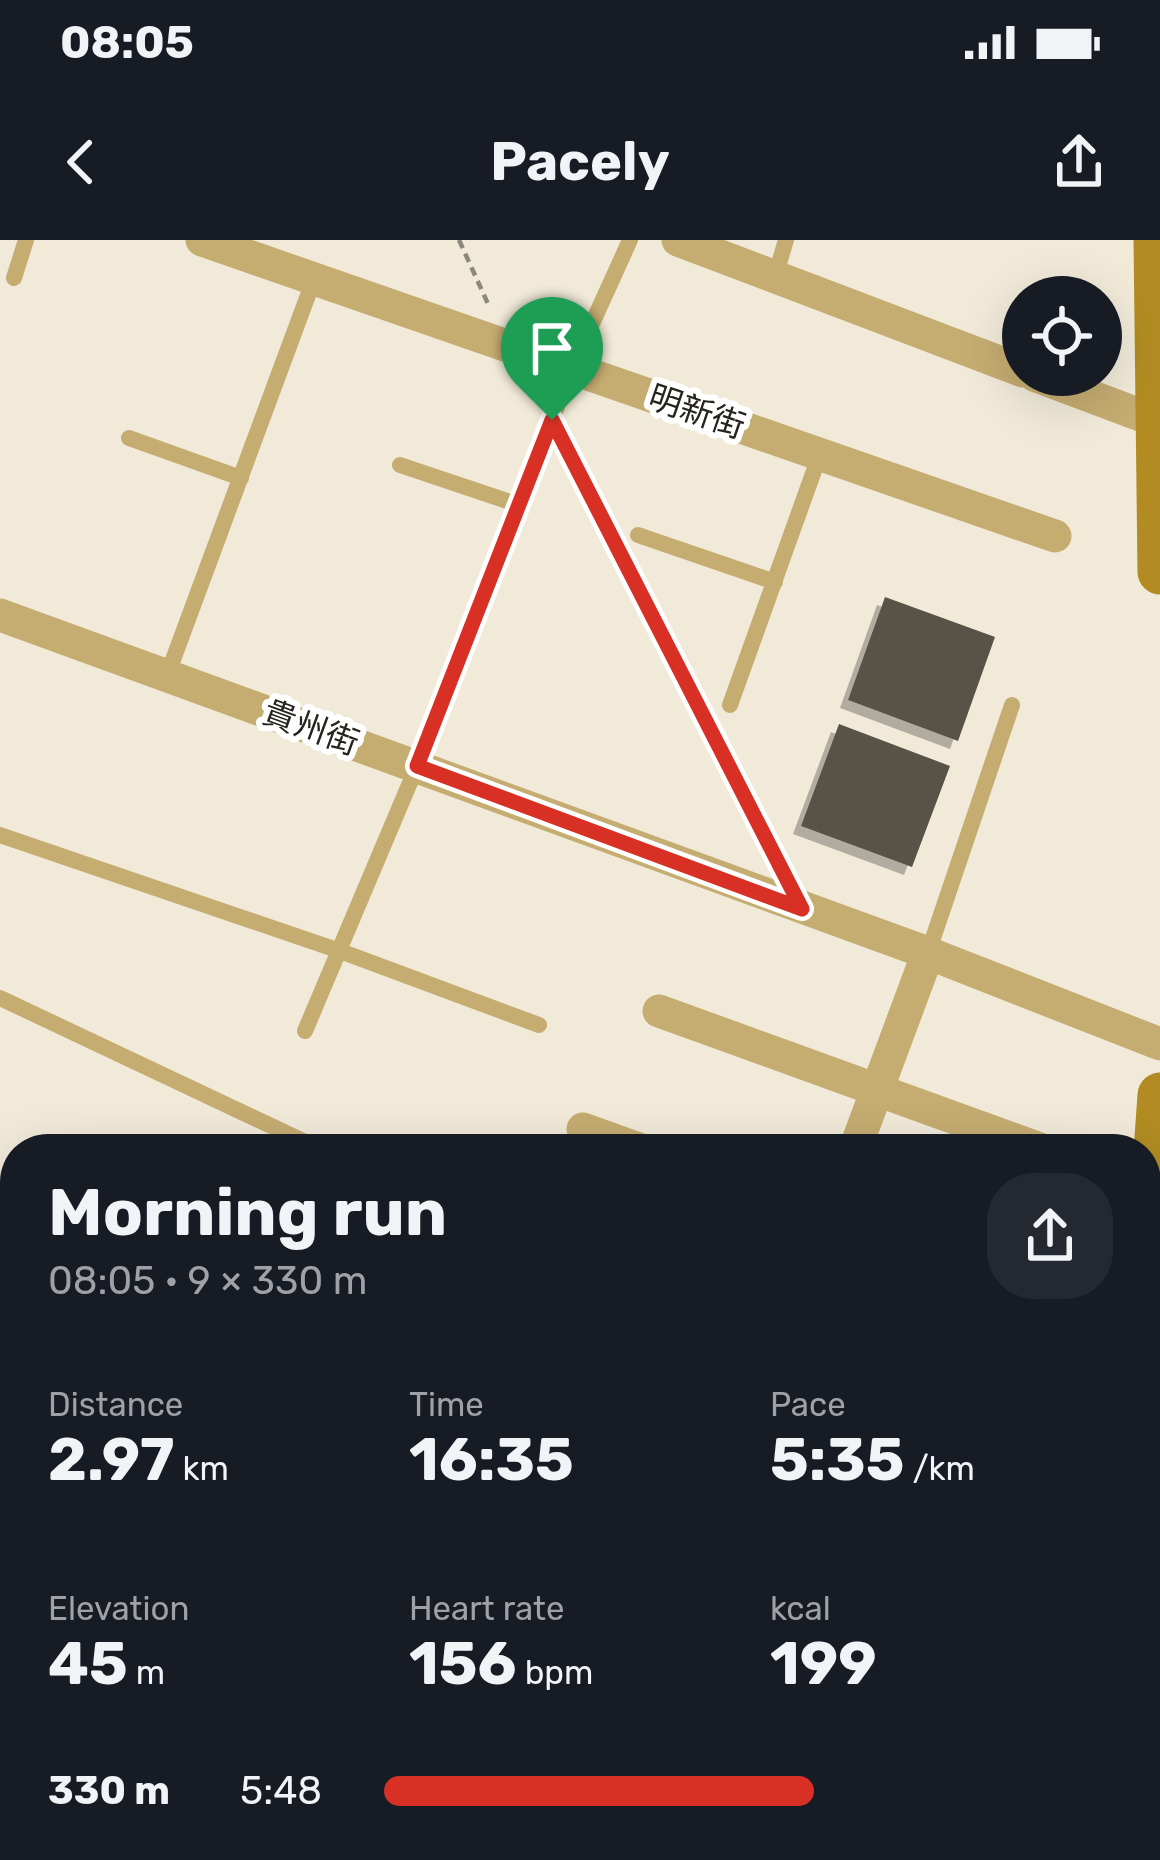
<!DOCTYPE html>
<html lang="en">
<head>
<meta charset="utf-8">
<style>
  :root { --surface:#171b24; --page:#242831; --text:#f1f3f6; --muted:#9ea1a6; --accent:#d93025 }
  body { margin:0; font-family:Rubik,"Noto Sans TC",sans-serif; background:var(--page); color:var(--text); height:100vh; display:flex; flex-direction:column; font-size:45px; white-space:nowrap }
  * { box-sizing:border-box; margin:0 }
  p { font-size:39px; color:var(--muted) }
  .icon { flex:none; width:66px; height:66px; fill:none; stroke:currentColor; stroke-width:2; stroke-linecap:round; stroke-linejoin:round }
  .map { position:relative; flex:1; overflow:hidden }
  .side { position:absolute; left:0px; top:894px; width:1161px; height:726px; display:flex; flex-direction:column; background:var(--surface); border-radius:48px 48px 0 0; box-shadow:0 12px 48px #0002 }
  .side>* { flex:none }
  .tools { position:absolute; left:1002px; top:36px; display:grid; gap:24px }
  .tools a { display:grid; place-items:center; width:120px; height:120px; border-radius:50%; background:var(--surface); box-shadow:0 12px 48px #0002; font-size:60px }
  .pin { position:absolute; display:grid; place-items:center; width:102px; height:102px; color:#fff; margin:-123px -51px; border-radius:50% 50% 50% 0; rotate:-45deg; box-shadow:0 0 12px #0007 }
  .pin .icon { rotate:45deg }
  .round { display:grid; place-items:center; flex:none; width:126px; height:126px; border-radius:48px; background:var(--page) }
  .overview { display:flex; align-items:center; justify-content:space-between; height:204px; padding:0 48px }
  h1 { font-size:66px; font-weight:700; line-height:90px }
  .metrics { display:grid; grid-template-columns:repeat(3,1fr); gap:18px; height:204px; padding:12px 48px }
  .metrics div { display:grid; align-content:center }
  .metrics b { font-size:60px; font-weight:700 }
  .metrics small { font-size:33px; font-weight:400 }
  .metrics p { font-size:33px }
  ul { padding:0 48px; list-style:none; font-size:39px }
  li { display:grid; grid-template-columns:192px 144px 1fr; align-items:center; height:90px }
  li i { height:30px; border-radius:15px; background:var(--accent) }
  .status { display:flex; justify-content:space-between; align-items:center; height:84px; padding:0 60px; background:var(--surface); direction:ltr }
  .status svg { height:33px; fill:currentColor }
  header { display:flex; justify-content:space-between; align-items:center; height:156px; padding:0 48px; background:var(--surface); font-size:54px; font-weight:700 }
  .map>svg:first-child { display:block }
  .building { fill:#595346; filter:url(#shadow) }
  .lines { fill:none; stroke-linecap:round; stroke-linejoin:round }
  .path { stroke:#8d887d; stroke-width:4.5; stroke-dasharray:9 6; stroke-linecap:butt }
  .lane { stroke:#c5ac71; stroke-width:16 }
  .street { stroke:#c5ac71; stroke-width:33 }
  .secondary { stroke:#b28c22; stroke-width:45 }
  .route-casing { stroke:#fff; stroke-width:24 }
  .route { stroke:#d93025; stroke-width:15 }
  .labels { text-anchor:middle; stroke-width:12; stroke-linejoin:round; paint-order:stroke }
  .street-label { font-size:33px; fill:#27241e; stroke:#fff }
</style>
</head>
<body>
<div class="status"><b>08:05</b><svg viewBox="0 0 49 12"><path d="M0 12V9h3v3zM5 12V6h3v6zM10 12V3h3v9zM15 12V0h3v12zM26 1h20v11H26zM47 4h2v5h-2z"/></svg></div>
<header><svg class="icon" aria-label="back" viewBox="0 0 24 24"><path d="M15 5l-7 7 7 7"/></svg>Pacely<svg class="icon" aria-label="share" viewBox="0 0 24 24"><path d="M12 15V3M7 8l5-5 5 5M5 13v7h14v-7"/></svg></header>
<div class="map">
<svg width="1160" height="1620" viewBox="0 0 1160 1620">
  <defs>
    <filter id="shadow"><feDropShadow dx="-8" dy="8" stdDeviation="0" flood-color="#0004"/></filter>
  </defs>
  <rect width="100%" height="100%" fill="#f1ead9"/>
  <!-- building -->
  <path class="building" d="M885 357 995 397 958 501 848 460Z
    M839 484 950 526 912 627 801 586Z"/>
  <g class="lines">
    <!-- path -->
    <path class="path" d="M459 0 489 66
      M566 206 782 629"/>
    <!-- lane -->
    <path class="lane" d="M775 37 786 0
      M14 38 26 0
      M129 198 241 238
      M400 225 519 265
      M638 295 775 342
      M167 436 314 39
      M730 465 820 214
      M0 595 340 711 539 785
      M928 713 1012 465
      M0 758 320 909
      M305 791 417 526 572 128 630 0
      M501 906 502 909
      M0 970 15 979
      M0 1238 15 1243
      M883 1605 884 1620"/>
    <!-- street -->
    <path class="street" d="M202 0 1055 296
      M678 0 1023 131
      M1034 135 1159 182
      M0 375 928 713 1160 804
      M659 771 1040 909
      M583 889 639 909
      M855 909 928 713"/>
    <!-- secondary -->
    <path class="secondary" d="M1156 0 1160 332
      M1146 1052 1160 855
      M1133 1605 1136 1620"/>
  </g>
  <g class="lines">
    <!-- route casing -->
    <g class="route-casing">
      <path id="route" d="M552 180 802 669 417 526Z"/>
    </g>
    <!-- route -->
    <use href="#route" class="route"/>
  </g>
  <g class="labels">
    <!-- street labels -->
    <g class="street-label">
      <text transform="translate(697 171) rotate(19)" y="12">明新街</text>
      <text transform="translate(311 487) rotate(20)" y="12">貴州街</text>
    </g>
  </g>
</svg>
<div class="tools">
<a><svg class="icon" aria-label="locate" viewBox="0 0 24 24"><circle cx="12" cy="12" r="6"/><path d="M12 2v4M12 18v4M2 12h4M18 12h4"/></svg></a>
</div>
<div class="pin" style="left:552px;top:180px;background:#1e9e55"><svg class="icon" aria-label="arrive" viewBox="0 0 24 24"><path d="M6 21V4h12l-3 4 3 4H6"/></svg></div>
<section class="side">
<div class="overview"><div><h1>Morning run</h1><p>08:05 · 9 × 330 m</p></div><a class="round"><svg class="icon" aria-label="share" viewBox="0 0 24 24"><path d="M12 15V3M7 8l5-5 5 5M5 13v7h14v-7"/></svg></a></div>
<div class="metrics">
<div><p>Distance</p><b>2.97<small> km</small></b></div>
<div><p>Time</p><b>16:35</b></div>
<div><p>Pace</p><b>5:35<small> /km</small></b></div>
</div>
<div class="metrics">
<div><p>Elevation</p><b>45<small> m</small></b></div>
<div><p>Heart rate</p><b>156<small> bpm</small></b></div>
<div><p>kcal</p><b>199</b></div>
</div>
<ul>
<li><b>330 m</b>5:48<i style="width:59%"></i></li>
</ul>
</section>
</div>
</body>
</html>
